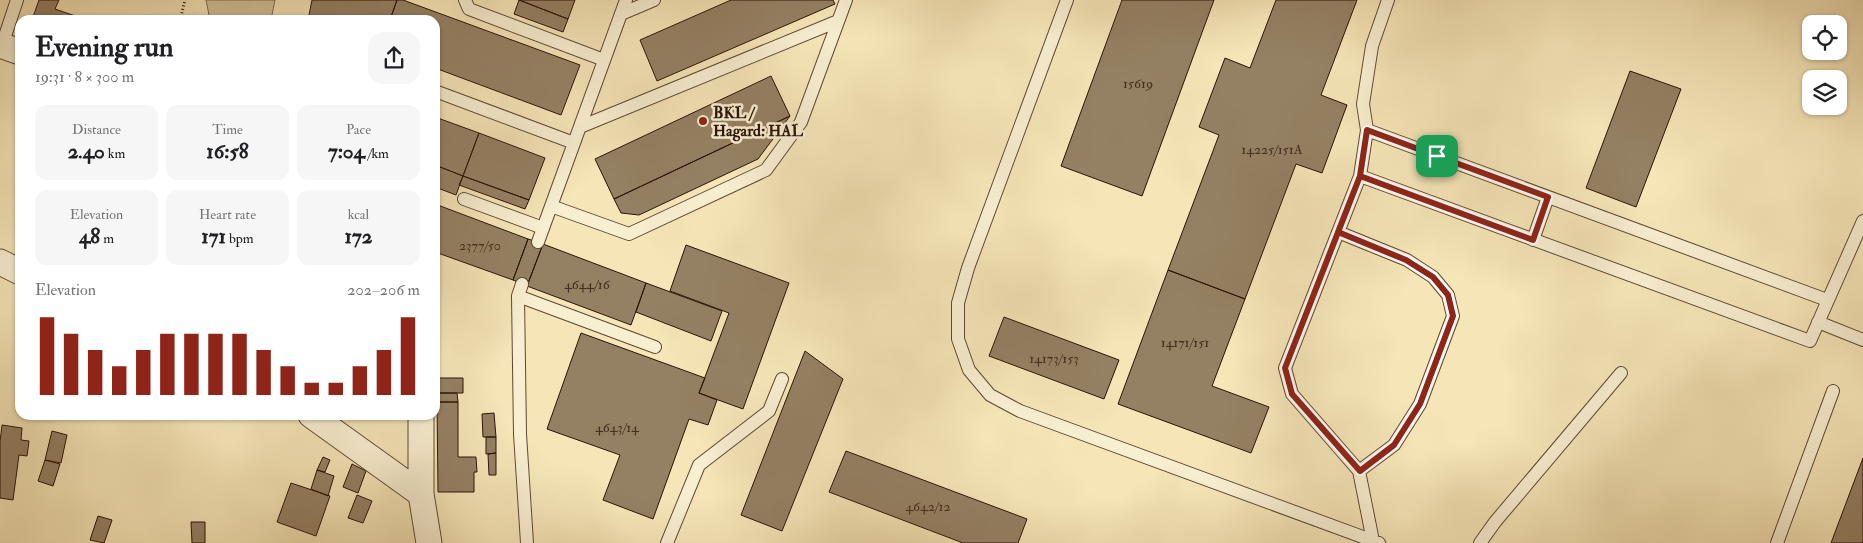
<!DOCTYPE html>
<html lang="en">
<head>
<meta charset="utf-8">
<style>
  :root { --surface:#fff; --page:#f6f6f6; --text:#202124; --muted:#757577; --accent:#8f2418 }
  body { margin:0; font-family:"IM FELL Double Pica",serif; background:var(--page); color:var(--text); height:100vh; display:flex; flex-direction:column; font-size:19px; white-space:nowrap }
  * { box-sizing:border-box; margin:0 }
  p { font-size:16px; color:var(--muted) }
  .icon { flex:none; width:28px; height:28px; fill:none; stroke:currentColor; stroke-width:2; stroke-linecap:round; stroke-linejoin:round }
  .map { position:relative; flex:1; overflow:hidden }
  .drawer { position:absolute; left:15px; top:15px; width:425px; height:405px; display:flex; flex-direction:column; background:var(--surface); border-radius:15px; box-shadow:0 1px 4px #0004 }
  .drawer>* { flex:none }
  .controls { position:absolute; left:1802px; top:15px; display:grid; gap:10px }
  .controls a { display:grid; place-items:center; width:45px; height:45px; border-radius:10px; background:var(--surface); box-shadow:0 1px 4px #0004; font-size:25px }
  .pin { position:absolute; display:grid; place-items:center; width:42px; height:42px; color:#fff; margin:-21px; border-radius:10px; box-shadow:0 2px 8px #0006 }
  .round { display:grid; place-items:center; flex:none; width:52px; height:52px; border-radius:15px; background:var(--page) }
  .overview { display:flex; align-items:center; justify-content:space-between; height:85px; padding:0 20px }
  h1 { font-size:28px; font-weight:700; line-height:38px }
  .metrics { display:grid; grid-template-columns:repeat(3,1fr); gap:8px; height:85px; padding:5px 20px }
  .metrics div { display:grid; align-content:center; border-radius:12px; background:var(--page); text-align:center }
  .metrics b { font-size:21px; font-weight:700 }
  .metrics small { font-size:14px; font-weight:400 }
  .metrics p { font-size:14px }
  .chart { height:140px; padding:10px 20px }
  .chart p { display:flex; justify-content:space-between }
  .chart svg { width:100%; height:90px; margin-top:5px; stroke:var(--accent); stroke-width:6 }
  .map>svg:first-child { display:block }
  .green { fill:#d3c199; stroke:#7f6a50 }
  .building { fill:#948063; stroke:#2b1308 }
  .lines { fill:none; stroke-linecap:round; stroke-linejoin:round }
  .lane-casing { stroke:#5e4834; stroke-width:14 }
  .street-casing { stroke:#5e4834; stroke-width:27 }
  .path { stroke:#2b1308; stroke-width:3; stroke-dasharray:1 2.5; stroke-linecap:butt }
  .lane { stroke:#f8eed0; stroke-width:12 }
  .street { stroke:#f8eed0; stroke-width:25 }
  .route-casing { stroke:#fff; stroke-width:10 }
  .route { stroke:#8f2418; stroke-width:6 }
  .poi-dot { fill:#8f2418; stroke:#f8eed0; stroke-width:2 }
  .labels { text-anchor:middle; stroke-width:5; stroke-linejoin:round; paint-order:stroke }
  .number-label { font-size:14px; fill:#452e1f }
  .poi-label { font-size:16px; font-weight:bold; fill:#2b1308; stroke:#f8eed0; text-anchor:start }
</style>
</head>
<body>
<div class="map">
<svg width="1863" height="543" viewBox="0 0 1863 543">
  <rect width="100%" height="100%" fill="#f5e5b7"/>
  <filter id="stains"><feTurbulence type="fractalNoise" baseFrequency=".004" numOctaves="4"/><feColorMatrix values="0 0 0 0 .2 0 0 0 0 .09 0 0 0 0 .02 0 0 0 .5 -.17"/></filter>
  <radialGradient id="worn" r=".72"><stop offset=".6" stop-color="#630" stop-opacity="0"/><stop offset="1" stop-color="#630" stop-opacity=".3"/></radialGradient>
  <!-- green -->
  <path class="green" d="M206 0H275L271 20H210Z"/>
  <!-- building -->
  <path class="building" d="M39 0H59L55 9 87 20H32Z
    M312 0H397L390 20H308Z
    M397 0H403L580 65 561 115 435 68V20H390Z
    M519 0H575L568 19Z
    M519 0 568 19 563 32 514 14Z
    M731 0H833L835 4 657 81 640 40Z
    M1122 0H1214L1142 196 1061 166Z
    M1276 0H1357L1321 95 1347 105 1322 173 1296 164 1245 299 1168 270 1219 135 1199 127 1225 58 1250 68Z
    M1630 71 1681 89 1636 207 1586 188Z
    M771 76 790 116 614 199 595 159Z
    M790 116 758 159 639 215 621 213 614 199Z
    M435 117 479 133 463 176 435 165Z
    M479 133 545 158 529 200 463 176Z
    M435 165 463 176 456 195 435 187Z
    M463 176 529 200 525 209 459 185Z
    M435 204 528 239 513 280 435 252Z
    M528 239 543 244 527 286 513 280Z
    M543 244 646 283 631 325 527 286Z
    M686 245 789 283 743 409 699 393 729 313 670 291Z
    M1168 270 1245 299 1212 386 1269 407 1251 453 1118 404Z
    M646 283 722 311 711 341 636 312Z
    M1004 317 1119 360 1104 399 989 356Z
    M581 333 705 378 699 393 717 400 708 425 689 419 653 519 603 500 620 455 547 429Z
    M805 351 843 379 782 531 741 515Z
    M438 378H463V393H438Z
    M438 393H457L458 402H437Z
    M437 402H458V457H476L477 472H474V492H438Z
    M494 413 496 437H483L482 414Z
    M2 425 22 428 21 440 29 441 27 456 19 455 13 500 0 498V442Z
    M52 431 67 435 61 463 45 460Z
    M486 437H496V453L486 454Z
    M846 451 1027 519 1018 543H963L829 492Z
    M496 453V475H489L488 454Z
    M323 457 330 460 325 472 317 470Z
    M1863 458V543H1831Z
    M45 460 60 464 53 486 38 481Z
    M352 464 366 471 358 493 343 487Z
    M317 470 334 476 328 496 311 489Z
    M291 483 330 496 316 536 277 522Z
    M357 495 372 501 363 523 348 518Z
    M98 516 112 520 104 543 90 540Z
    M191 522H205V543H192Z"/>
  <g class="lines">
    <!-- lane casing -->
    <g class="lane-casing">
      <path id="lane" d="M465 0 469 9 604 60
        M1067 0 968 268 958 303V339L969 370 990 395 1020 411 1379 543
        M1388 0 1372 46 1363 104 1367 130 1827 300
        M621 14 654 0
        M2 45 17 0
        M435 91 574 143
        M580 127 838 21
        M1367 130 1360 176 1810 341 1863 221
        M1360 176 1285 368 1292 394 1359 471 1373 541
        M464 199 543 228
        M551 206 629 234 766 170 801 122 846 0
        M1338 232 1407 260 1433 277 1448 295 1453 316 1420 404 1394 445 1359 471
        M1533 240 1548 197
        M538 242 626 0
        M522 284 518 296 520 434 527 543
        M518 296 655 347
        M1818 322 1863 340
        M667 543 699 465 769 411 782 379
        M1480 543 1495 522 1621 373
        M1777 543 1833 391"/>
    </g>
    <!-- street casing -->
    <g class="street-casing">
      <path id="street" d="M0 45 20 52
        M0 262 20 272
        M311 415 421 494
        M421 415V494L429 543"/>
    </g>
    <!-- path -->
    <path class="path" d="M180 20 185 0"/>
    <!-- lane -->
    <use href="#lane" class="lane"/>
    <!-- street -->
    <use href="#street" class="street"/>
  </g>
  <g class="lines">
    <!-- route casing -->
    <g class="route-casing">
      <path id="route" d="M1437 156 1367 130 1360 176 1285 368 1292 394 1360 471 1394 445 1420 404 1453 316 1448 295 1433 277 1406 260 1338 232 1360 176 1533 240 1548 197 1437 156"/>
    </g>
    <!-- route -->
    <use href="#route" class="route"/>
  </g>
  <!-- markers -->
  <circle class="poi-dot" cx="703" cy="121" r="5"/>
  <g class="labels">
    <!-- number labels -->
    <g class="number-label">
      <text x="1138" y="88">15619</text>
      <text x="1272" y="154">14225/151A</text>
      <text x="480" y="250">2377/50</text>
      <text x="587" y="289">4644/16</text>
      <text x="1185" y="347">14171/151</text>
      <text x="1054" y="363">14173/153</text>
      <text x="617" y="432">4643/14</text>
      <text x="928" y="511">4642/12</text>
    </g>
    <!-- poi labels -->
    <g class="poi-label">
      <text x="713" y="118">BKL /<tspan x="713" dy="18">Hagard: HAL</tspan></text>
    </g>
  </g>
  <rect width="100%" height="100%" filter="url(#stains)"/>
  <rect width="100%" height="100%" fill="url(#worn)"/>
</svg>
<div class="controls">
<a><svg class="icon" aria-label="locate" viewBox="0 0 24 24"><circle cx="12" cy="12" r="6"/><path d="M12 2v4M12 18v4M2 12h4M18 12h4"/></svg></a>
<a><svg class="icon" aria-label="layers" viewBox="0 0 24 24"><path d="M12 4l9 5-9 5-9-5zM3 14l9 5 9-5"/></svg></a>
</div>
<div class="pin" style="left:1437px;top:156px;background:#1e9e55"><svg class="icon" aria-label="arrive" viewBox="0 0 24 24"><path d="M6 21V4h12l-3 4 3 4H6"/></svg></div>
<section class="drawer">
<div class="overview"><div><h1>Evening run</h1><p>19:31 · 8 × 300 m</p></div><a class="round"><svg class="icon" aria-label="share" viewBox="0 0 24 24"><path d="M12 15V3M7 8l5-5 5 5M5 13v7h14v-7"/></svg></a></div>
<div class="metrics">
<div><p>Distance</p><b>2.40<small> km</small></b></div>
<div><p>Time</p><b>16:58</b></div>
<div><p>Pace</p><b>7:04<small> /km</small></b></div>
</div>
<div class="metrics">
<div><p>Elevation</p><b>48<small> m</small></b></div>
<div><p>Heart rate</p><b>171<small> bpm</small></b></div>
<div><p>kcal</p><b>172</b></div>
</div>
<div class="chart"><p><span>Elevation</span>202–206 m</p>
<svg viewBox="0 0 160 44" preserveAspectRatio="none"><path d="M5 44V6M15 44V14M25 44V22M35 44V30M45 44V22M55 44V14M65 44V14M75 44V14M85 44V14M95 44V22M105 44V30M115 44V38M125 44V38M135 44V30M145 44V22M155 44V6"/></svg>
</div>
</section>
</div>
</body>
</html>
